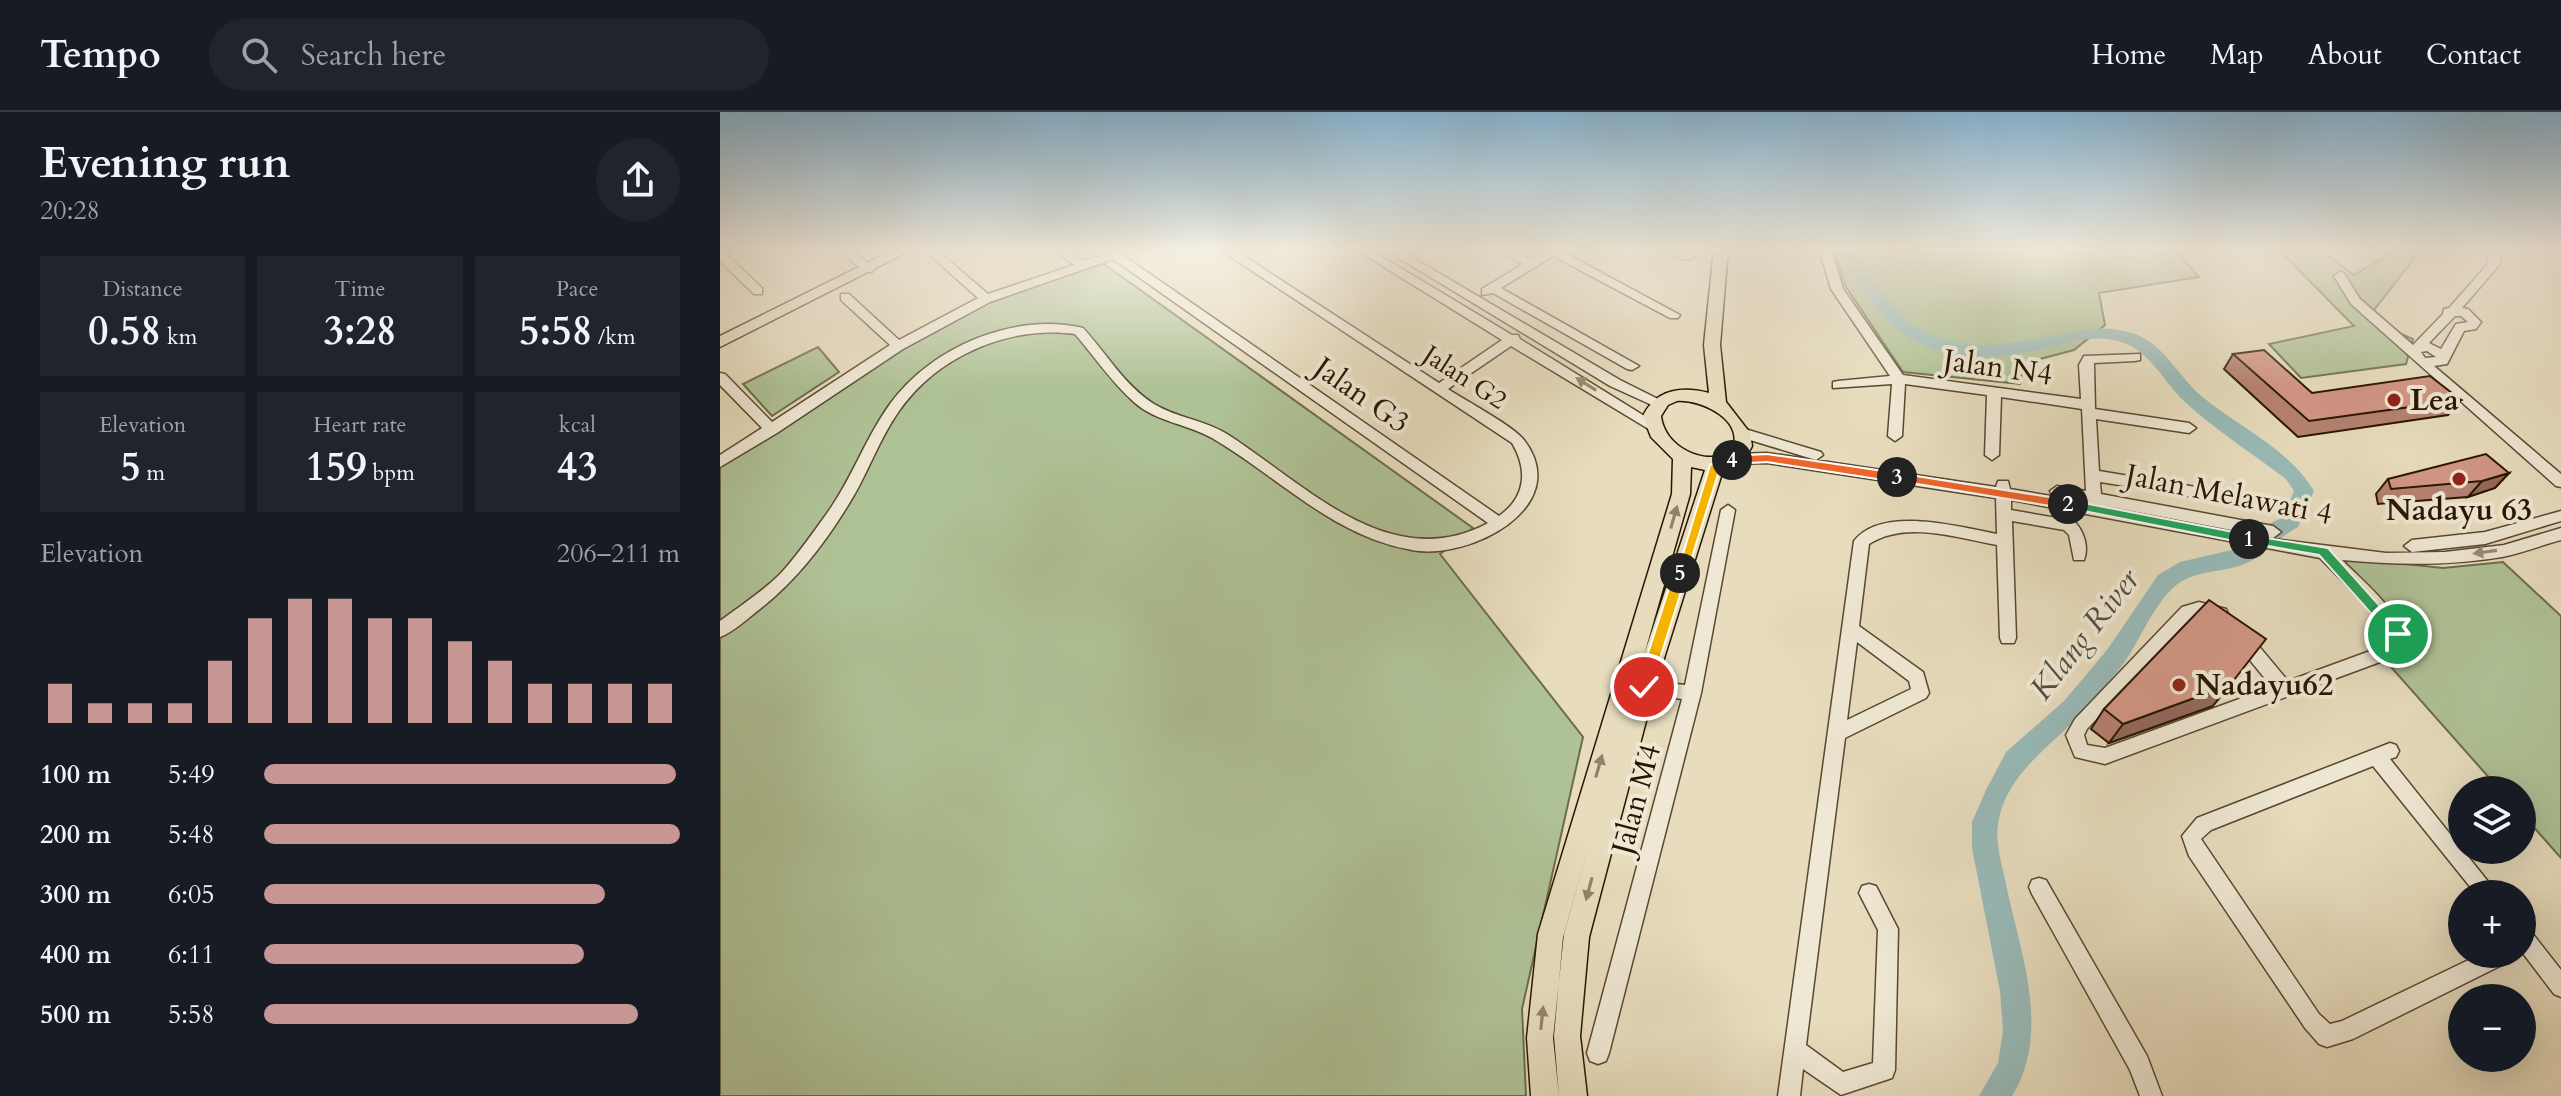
<!DOCTYPE html>
<html lang="en">
<head>
<meta charset="utf-8">
<style>
  :root { --surface:#171b24; --page:#20242c; --text:#f1f3f6; --muted:#9ea1a6; --line:#363941; --accent:#c59692 }
  body { margin:0; font-family:Cardo,serif; background:var(--page); color:var(--text); height:100vh; display:flex; flex-direction:column; font-size:30px; white-space:nowrap }
  * { box-sizing:border-box; margin:0 }
  p { font-size:26px; color:var(--muted) }
  .icon { flex:none; width:44px; height:44px; fill:none; stroke:currentColor; stroke-width:2; stroke-linecap:round; stroke-linejoin:round }
  .map { position:relative; flex:1; overflow:hidden }
  .panel { display:flex; flex-direction:column; background:var(--surface); width:720px }
  .panel>* { flex:none }
  .tools { position:absolute; left:1728px; top:664px; display:grid; gap:16px }
  .tools a { display:grid; place-items:center; width:88px; height:88px; border-radius:50%; background:var(--surface); box-shadow:0 8px 32px #0002; font-size:40px }
  .pin { position:absolute; display:grid; place-items:center; width:68px; height:68px; color:#fff; margin:-34px; border:4px solid #fff; border-radius:50%; box-shadow:0 2px 8px #0007 }
  .km { position:absolute; width:40px; height:40px; margin:-20px; border-radius:50%; background:#222; color:#fff; font-size:22px; line-height:40px; text-align:center }
  .round { display:grid; place-items:center; flex:none; width:84px; height:84px; border-radius:42px; background:var(--page) }
  .headline { display:flex; align-items:center; justify-content:space-between; height:136px; padding:0 40px }
  h1 { font-size:44px; font-weight:700; line-height:60px }
  .figures { display:grid; grid-template-columns:repeat(3,1fr); gap:12px; height:136px; padding:8px 40px }
  .figures div { display:grid; align-content:center; border-radius:0px; background:var(--page); text-align:center }
  .figures b { font-size:40px; font-weight:700 }
  .figures small { font-size:22px; font-weight:400 }
  .figures p { font-size:22px }
  .chart { height:224px; padding:16px 40px }
  .chart p { display:flex; justify-content:space-between }
  .chart svg { width:100%; height:144px; margin-top:8px; stroke:var(--accent); stroke-width:6 }
  ul { padding:0 40px; list-style:none; font-size:26px }
  li { display:grid; grid-template-columns:128px 96px 1fr; align-items:center; height:60px }
  li i { height:20px; border-radius:10px; background:var(--accent) }
  header { display:flex; align-items:center; gap:48px; box-sizing:border-box; height:112px; padding:0 40px; background:var(--surface); border-bottom:2px solid var(--line) }
  header strong { font-size:38px }
  nav { display:flex; gap:44px; margin-inline-start:auto; font-size:28px }
  .search { width:560px; height:72px; background:var(--page); display:flex; align-items:center; gap:20px; box-sizing:border-box; padding:0 28px; border-radius:44px; color:var(--muted); font-size:30px }
  main { display:flex; flex:1; min-height:0 }
  .map>svg:first-child { display:block }
  .green { fill:#afc296; stroke:#6c6c4c; stroke-width:2 }
  .lines { fill:none; stroke-linecap:round; stroke-linejoin:round }
  .river { fill:#98bab8; fill-rule:evenodd }
  .minor-casing { stroke:#584830; stroke-width:3 }
  .major-casing { stroke:#291601; stroke-width:3 }
  .minor { fill:#efe8d4; fill-rule:evenodd }
  .major { fill:#e7dcbd; fill-rule:evenodd }
  .wall { fill:#b58172; stroke:#291601; stroke-width:2 }
  .shaded-wall { fill:#93695d; stroke:#291601; stroke-width:2 }
  .building { fill:#d29685; stroke:#291601; stroke-width:2 }
  .oneway { fill:#968a75 }
  .oneway2 { fill:#928368 }
  .split-1 { fill:#22a559; stroke:#fff; stroke-width:2 }
  .split-2 { fill:#22a559; stroke:#fff; stroke-width:2 }
  .split-3 { fill:#f0652b; stroke:#fff; stroke-width:2 }
  .split-4 { fill:#f0652b; stroke:#fff; stroke-width:2 }
  .split-5 { fill:#f5b400; stroke:#fff; stroke-width:2 }
  .split-6 { fill:#f5b400; stroke:#fff; stroke-width:2 }
  .poi-dot { fill:#8f2418; stroke:#efe8d4; stroke-width:3 }
  .labels { text-anchor:middle; stroke-width:8; stroke-linejoin:round; paint-order:stroke }
  .far-street-label { font-size:26px; fill:#291601; stroke:#efe8d4 }
  .street-label { font-size:30px; fill:#291601; stroke:#efe8d4 }
  .poi-label { font-size:30px; font-weight:bold; fill:#291601; stroke:#efe8d4; text-anchor:start }
  .water-label { font-size:32px; font-style:italic; fill:#504f41; stroke:#efe8d4 }
</style>
</head>
<body>
<header>
<strong>Tempo</strong>
<div class="search"><svg class="icon" aria-label="search" viewBox="0 0 24 24"><circle cx="10" cy="10" r="6"/><path d="M15 15l6 6"/></svg>Search here</div>
<nav><a>Home</a><a>Map</a><a>About</a><a>Contact</a></nav>
</header>
<main>
<section class="panel">
<div class="headline"><div><h1>Evening run</h1><p>20:28</p></div><a class="round"><svg class="icon" aria-label="share" viewBox="0 0 24 24"><path d="M12 15V3M7 8l5-5 5 5M5 13v7h14v-7"/></svg></a></div>
<div class="figures">
<div><p>Distance</p><b>0.58<small> km</small></b></div>
<div><p>Time</p><b>3:28</b></div>
<div><p>Pace</p><b>5:58<small> /km</small></b></div>
</div>
<div class="figures">
<div><p>Elevation</p><b>5<small> m</small></b></div>
<div><p>Heart rate</p><b>159<small> bpm</small></b></div>
<div><p>kcal</p><b>43</b></div>
</div>
<div class="chart"><p><span>Elevation</span>206–211 m</p>
<svg viewBox="0 0 160 44" preserveAspectRatio="none"><path d="M5 44V32M15 44V38M25 44V38M35 44V38M45 44V25M55 44V12M65 44V6M75 44V6M85 44V12M95 44V12M105 44V19M115 44V25M125 44V32M135 44V32M145 44V32M155 44V32"/></svg>
</div>
<ul>
<li><b>100 m</b>5:49<i style="width:99%"></i></li>
<li><b>200 m</b>5:48<i style="width:100%"></i></li>
<li><b>300 m</b>6:05<i style="width:82%"></i></li>
<li><b>400 m</b>6:11<i style="width:77%"></i></li>
<li><b>500 m</b>5:58<i style="width:90%"></i></li>
</ul>
</section>
<div class="map">
<svg width="1841" height="984" viewBox="0 0 1841 984">
  <rect width="100%" height="100%" fill="#e7dcbd"/>
  <filter id="stains"><feTurbulence type="fractalNoise" baseFrequency=".0025" numOctaves="4"/><feColorMatrix values="0 0 0 0 .2 0 0 0 0 .09 0 0 0 0 .02 0 0 0 .5 -.17"/></filter>
  <radialGradient id="worn" r=".72"><stop offset=".6" stop-color="#630" stop-opacity="0"/><stop offset="1" stop-color="#630" stop-opacity=".3"/></radialGradient>
  <!-- green -->
  <path class="green" d="M1113 137H1454L1479 165 1379 181 1385 213 1354 238 1305 251 1300 272 1183 260 1126 175Z
    M1558 137H1599L1634 163 1677 137 1700 139 1647 207 1693 227 1686 252 1581 266 1549 232 1634 214Z
    M384 152 753 416 720 442 863 625 802 897 806 984H0V351L182 232 261 189Z
    M98 235 119 260 52 304 23 272Z
    M1620 445 1723 456 1783 450 1841 504V746L1802 702V678H1780L1671 555 1702 544 1682 511Z"/>
  <g class="lines">
    <!-- river -->
    <path class="river" d="M1122 137H1138C1142 155 1154 169 1165 184 1204 240 1261 238 1323 226 1356 220 1377 211 1412 221 1441 229 1458 263 1479 282 1516 314 1569 336 1594 379L1578 415C1560 424 1547 441 1529 450 1505 462 1475 456 1454 475 1433 494 1420 528 1404 551 1391 568 1376 586 1361 602 1330 635 1285 663 1278 712 1275 732 1282 752 1286 772 1300 840 1332 920 1292 984H1259L1278 951 1283 919 1280 879 1252 736V710L1266 678 1286 640 1344 589 1387 538 1438 463 1460 450 1516 437 1547 413 1563 405 1574 379 1566 367C1533 342 1495 318 1464 289 1445 271 1430 240 1404 231 1377 221 1352 230 1326 236 1261 252 1192 250 1152 189 1141 173 1125 156 1122 137Z"/>
    <!-- minor casing -->
    <g class="minor-casing">
      <path id="minor" d="M119 137H132L154 157 152 160H144Z
        M333 137H346L364 149 401 137H418L404 144 779 404C806 385 808 358 792 331L499 137H513L719 271 782 228 635 137H649L792 223H798L800 227 939 313 932 318 927 316 791 234 728 277C746 289 792 313 804 328 855 395 748 449 692 438 612 424 559 365 492 326 467 312 437 310 415 291 392 271 375 245 355 222 289 213 217 244 179 299 159 327 148 361 130 390 106 430 77 468 40 497 28 506 14 520 0 525V509C21 493 44 479 62 460 79 441 95 418 110 397 133 364 146 325 170 292 211 235 294 200 363 216 386 241 405 274 434 292 457 306 485 308 507 322 585 372 670 464 768 411L393 147 270 190 183 237 57 321 0 355V343L42 316 0 273V261L5 262 52 310 170 233 121 188V182H129L179 228 258 186 212 145V141H220L268 182 354 153Z
        M664 137H678L900 268 946 291 939 295 934 294 890 274Z
        M776 137H790L811 147 828 137H842L841 139 960 203 958 206H950L833 144 781 176 919 254 912 258 907 257 773 181 762 183V177L803 152Z
        M944 137H959L974 146 964 148Z
        M1099 137H1111L1123 177 1183 263 1361 287 1359 253 1364 244 1420 242V248L1415 249 1374 251 1375 297 1469 311 1476 316 1469 321 1376 307 1379 359 1494 378 1501 383 1494 388 1380 370 1381 382 1553 414 1561 420 1553 426 1381 393 1545 426 1666 441 1725 440 1784 433 1841 416V428C1822 433 1802 441 1782 445 1729 454 1676 453 1622 448 1647 473 1680 499 1689 535L1687 540 1385 652 1355 645 1346 623 1355 607 1462 495 1479 490 1506 497 1508 502 1506 507C1495 510 1485 500 1474 505L1367 617 1364 623 1367 633 1385 636 1552 575 1515 530 1513 525 1515 520H1527L1568 569 1672 531 1670 525 1643 490 1600 446 1291 388V398L1354 409C1364 419 1369 435 1364 448H1354L1349 423 1344 418 1292 409 1296 526 1294 531H1282L1280 526 1277 433C1238 426 1186 408 1149 432L1139 514 1203 560 1209 581 1206 586 1125 626 1086 933 1123 960 1153 951 1158 818 1139 781 1142 774 1149 772 1156 774 1178 817 1175 958 1172 966 1121 983 1083 957 1080 984H1058L1134 429C1162 393 1240 415 1277 422L1276 386 1047 351 1014 352 1007 347 1014 342 1047 341 1276 375 1278 369H1288L1290 377 1366 390 1332 383 1330 379 1337 374 1366 379 1362 297 1281 285 1279 343 1272 348 1265 343 1267 283 1185 272 1182 324 1175 329 1168 324 1172 272 1113 276V270L1118 269 1170 264 1111 177ZM1137 530 1189 569 1191 577 1127 608Z
        M1767 137H1779L1780 152 1742 196 1748 197 1761 210 1756 217 1744 219 1727 252 1714 254 1841 362V375L1836 374 1631 192 1614 164 1620 160 1624 161 1640 187 1693 233 1723 202 1724 197 1729 196 1768 152ZM1735 204H1741L1748 210 1736 212 1721 237 1709 231ZM1707 239 1716 245 1705 246 1701 240Z
        M0 140 5 141 42 176V182H34L0 149Z
        M1025 317 1101 340 1103 343 1096 348 1020 325 1018 322 1020 319Z
        M1008 393 1015 398 981 581 889 941 886 949 878 952 870 949 867 941 962 587 916 581 910 579 907 574 910 569 916 567 965 573 1001 398Z
        M1841 399V409L1765 432 1692 440 1684 434 1692 428 1765 420Z
        M1670 631 1676 633 1679 639 1676 645 1670 647 1778 782H1756L1653 654 1491 718 1481 727 1599 902 1610 912 1622 909 1761 842H1793L1790 849 1633 927 1607 935 1599 932 1585 916 1469 744 1462 724 1477 706Z
        M1319 766 1326 768 1427 944 1442 984H1420L1410 958 1312 782 1309 775 1312 768Z
        M1802 814 1809 817 1841 858V885L1834 882 1802 840Z"/>
    </g>
    <!-- major casing -->
    <g class="major-casing">
      <path id="major" d="M175 137H193L0 235V224Z
        M994 137H1008L1000 233 1006 290 1030 321 1032 334 1024 349 1003 358 935 575 869 825 860 924 867 984H839L834 924 843 825 869 732 844 822 833 926 839 984H811L807 926 818 822 952 382 953 347 931 325 923 304C936 277 962 274 989 281L984 233ZM957 289C981 287 1028 309 1011 340 985 355 944 335 941 304L948 293ZM971 355 985 358 924 543 970 382Z"/>
    </g>
    <!-- minor -->
    <use href="#minor" class="minor"/>
    <!-- major -->
    <use href="#major" class="major"/>
  </g>
  <!-- wall -->
  <path class="wall" d="M1513 242 1592 281 1741 288 1728 303 1578 325 1504 257Z
    M1789 361 1775 376 1748 385 1658 392 1656 382 1668 367Z
    M1493 594 1389 631 1371 617 1384 597Z"/>
  <!-- shaded-wall -->
  <path class="shaded-wall" d="M1789 361 1775 376 1748 385 1762 369Z
    M1510 573 1493 594 1389 631 1403 612Z"/>
  <!-- building -->
  <path class="building" d="M1544 238 1592 281 1710 264 1741 288 1589 309 1513 242Z
    M1766 342 1789 361 1762 369 1671 377 1668 367Z
    M1489 488 1546 527 1510 573 1403 612 1384 597Z"/>
  <!-- one-way arrows -->
  <defs><path id="oneway-solid" d="M-6-.8H1V-3.2L6.5 0L1 3.2V.8H-6Z" transform="scale(2)"/></defs>
  <g class="oneway">
    <use href="#oneway-solid" transform="translate(866 272) rotate(-148)"/>
    <use href="#oneway-solid" transform="translate(1765 440) rotate(172)"/>
  </g>
  <g class="oneway2">
    <use href="#oneway-solid" transform="translate(954 405) rotate(-74)"/>
    <use href="#oneway-solid" transform="translate(879 654) rotate(-74)"/>
    <use href="#oneway-solid" transform="translate(869 777) rotate(105)"/>
    <use href="#oneway-solid" transform="translate(822 906) rotate(-84)"/>
  </g>
  <!-- sky -->
  <linearGradient id="sky" x2="0" y2="1"><stop stop-color="#88b6d5"/><stop offset="0.5" stop-color="#f4efe1"/><stop offset="1" stop-color="#f4efe1" stop-opacity="0"/></linearGradient>
  <rect width="1841" height="275" fill="url(#sky)"/>
  <!-- split-1 -->
  <path class="split-1" d="M1529 423 1608 436 1682 519V526H1673L1599 443 1525 430V424Z"/>
  <!-- split-2 -->
  <path class="split-2" d="M1348 388 1529 423 1535 427 1529 432 1344 395V389Z"/>
  <!-- split-3 -->
  <path class="split-3" d="M1177 361 1348 388 1354 392 1348 397 1173 368 1171 365Z"/>
  <!-- split-4 -->
  <path class="split-4" d="M1047 342 1177 361 1183 365 1177 370 1047 350 1012 352 1006 348 1012 344Z"/>
  <!-- split-5 -->
  <path class="split-5" d="M1008 345 1018 348 1000 356 967 461 956 465 990 353Z"/>
  <!-- split-6 -->
  <path class="split-6" d="M960 456 967 461 931 575 924 581 917 575 954 461Z"/>
  <!-- markers -->
  <g class="poi-dot">
    <circle cx="1674" cy="288" r="8"/>
    <circle cx="1739" cy="367" r="8"/>
    <circle cx="1459" cy="573" r="8"/>
  </g>
  <g class="labels">
    <!-- far-street labels -->
    <g class="far-street-label">
      <text transform="translate(745 265) rotate(33)" y="9">Jalan G2</text>
    </g>
    <!-- street labels -->
    <g class="street-label">
      <text transform="translate(1278 255) rotate(8)" y="10">Jalan N4</text>
      <text transform="translate(642 283) rotate(35)" y="10">Jalan G3</text>
      <text transform="translate(1509 382) rotate(11)" y="10">Jalan Melawati 4</text>
      <text transform="translate(916 687) rotate(-75)" y="10">Jalan M4</text>
    </g>
    <!-- poi labels -->
    <g class="poi-label">
      <text x="1690" y="298">Lea</text>
      <text x="1739" y="408" text-anchor="middle">Nadayu 63</text>
      <text x="1475" y="583">Nadayu62</text>
    </g>
    <!-- water labels -->
    <g class="water-label">
      <text transform="translate(1364 522) rotate(-52)" y="11">Klang River</text>
    </g>
  </g>
  <rect width="100%" height="100%" filter="url(#stains)"/>
  <rect width="100%" height="100%" fill="url(#worn)"/>
</svg>
<div class="tools">
<a><svg class="icon" aria-label="layers" viewBox="0 0 24 24"><path d="M12 4l9 5-9 5-9-5zM3 14l9 5 9-5"/></svg></a>
<a>+</a>
<a>−</a>
</div>
<div class="pin" style="left:1678px;top:522px;background:#1e9e55"><svg class="icon" aria-label="arrive" viewBox="0 0 24 24"><path d="M6 21V4h12l-3 4 3 4H6"/></svg></div>
<div class="pin" style="left:924px;top:575px;background:#d93025"><svg class="icon" aria-label="check" viewBox="0 0 24 24"><path d="M5 12l5 5 9-10"/></svg></div>
<b class="km" style="left:1529px;top:427px">1</b>
<b class="km" style="left:1348px;top:392px">2</b>
<b class="km" style="left:1177px;top:365px">3</b>
<b class="km" style="left:1012px;top:348px">4</b>
<b class="km" style="left:960px;top:461px">5</b>
</div>
</main>
</body>
</html>
